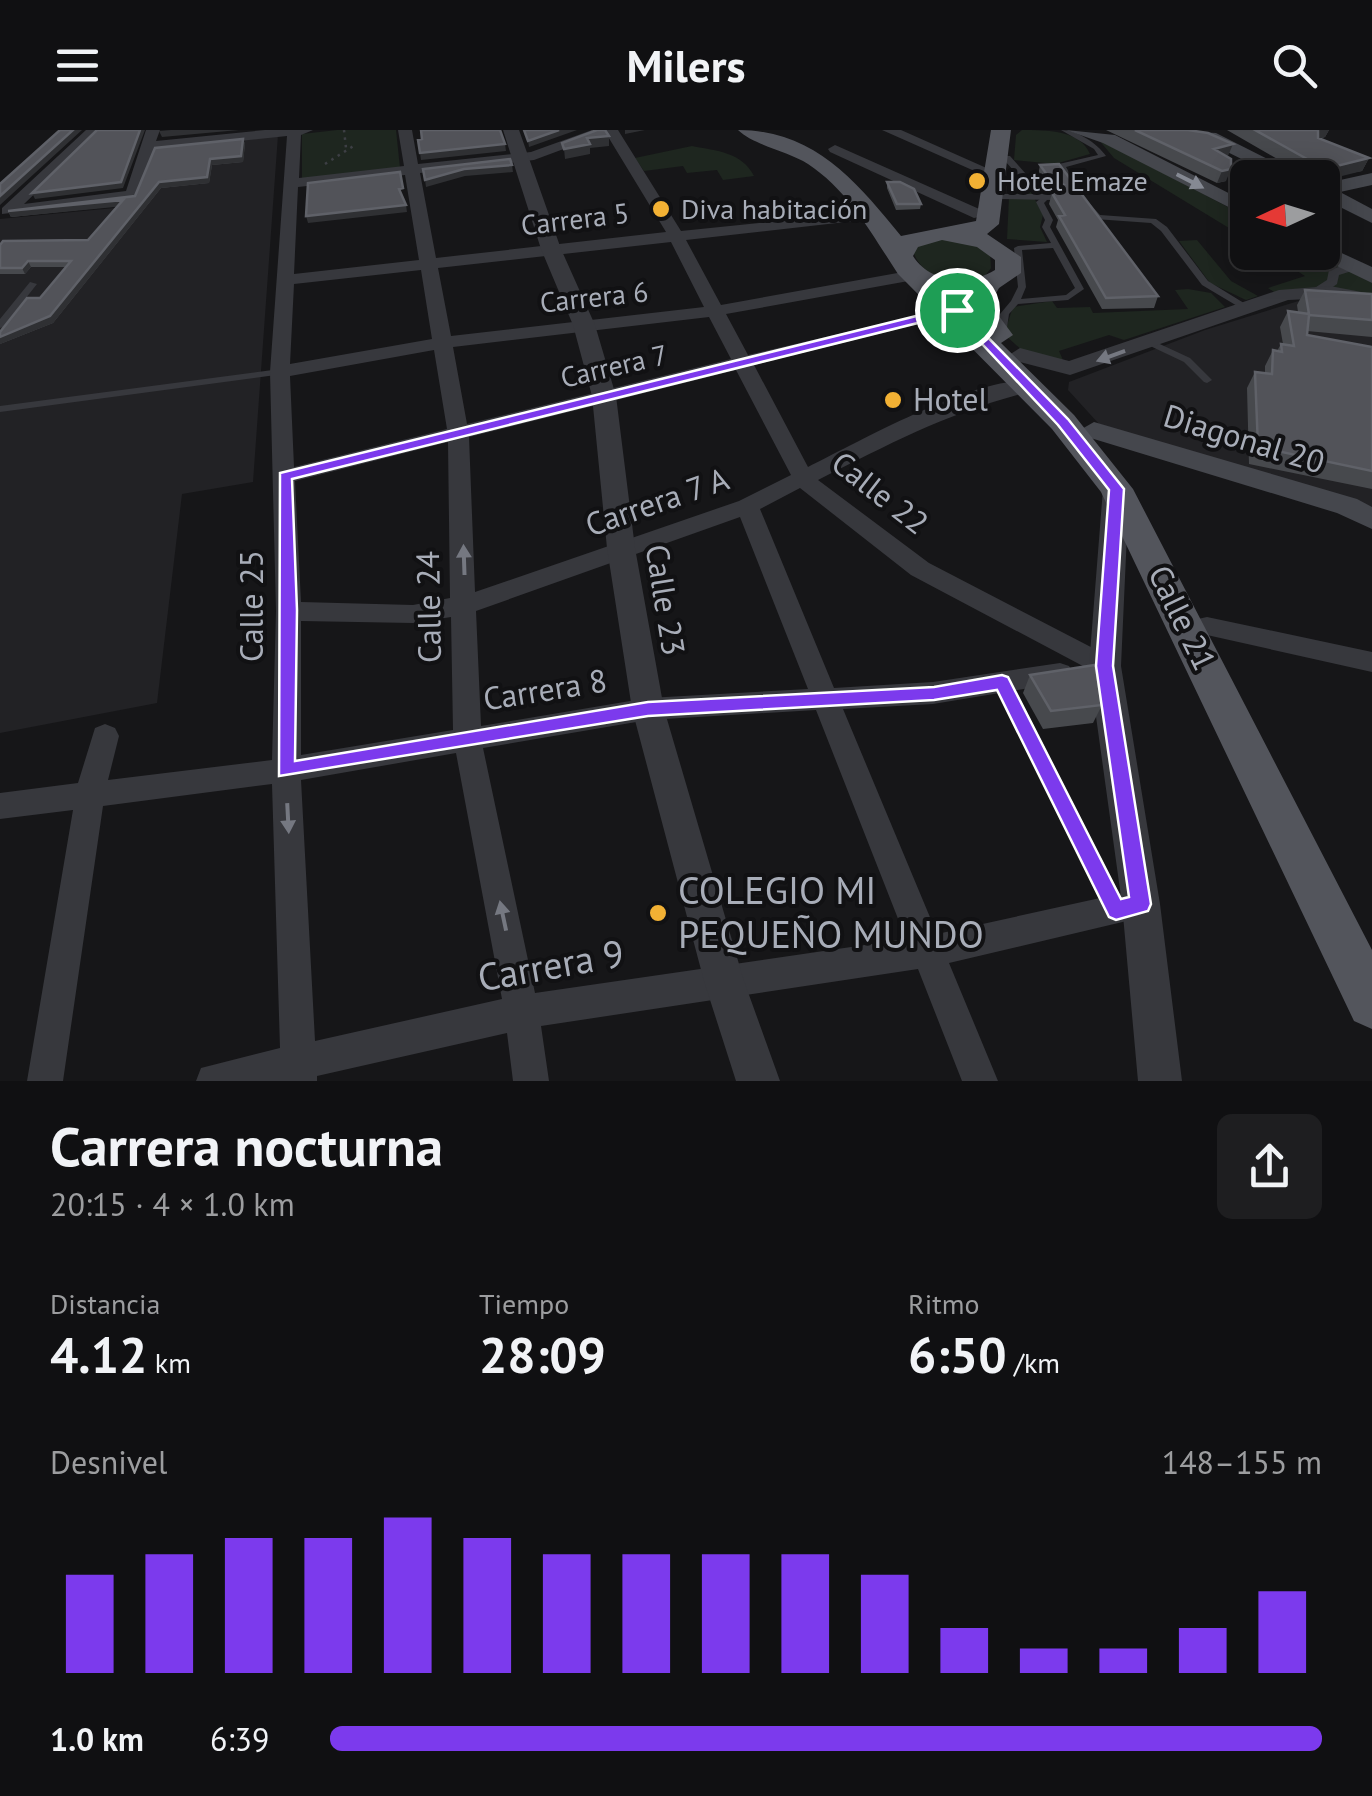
<!DOCTYPE html>
<html lang="es">
<head>
<meta charset="utf-8">
<style>
  :root { --surface:#101012; --page:#1e1e20; --text:#f1f3f6; --muted:#9c9d9f; --line:#303032; --accent:#7c3aed }
  body { margin:0; font-family:"PT Sans",sans-serif; background:var(--page); color:var(--text); height:100vh; display:flex; flex-direction:column; font-size:38px; white-space:nowrap }
  * { box-sizing:border-box; margin:0 }
  p { font-size:32px; color:var(--muted) }
  .icon { flex:none; width:55px; height:55px; fill:none; stroke:currentColor; stroke-width:2; stroke-linecap:round; stroke-linejoin:round }
  .map { position:relative; height:951px; overflow:hidden }
  .sheet { display:flex; flex-direction:column; background:var(--surface); flex:1 }
  .sheet>* { flex:none }
  .needle { width:65px; rotate:266deg }
  .fabs { position:absolute; left:1230px; top:30px; display:grid; gap:20px }
  .fabs a { display:grid; place-items:center; width:110px; height:110px; border-radius:15px; background:var(--surface); box-shadow:0 5px 25px #0003,0 0 0 2px var(--line); font-size:50px }
  .pin { position:absolute; display:grid; place-items:center; width:85px; height:85px; color:#fff; margin:-42px; border:5px solid #fff; border-radius:50%; box-shadow:0 2px 10px #0007 }
  .round { display:grid; place-items:center; flex:none; width:105px; height:105px; border-radius:15px; background:var(--page) }
  .head { display:flex; align-items:center; justify-content:space-between; height:170px; padding:0 50px }
  h1 { font-size:55px; font-weight:600; line-height:75px }
  .stats { display:grid; grid-template-columns:repeat(3,1fr); gap:15px; height:170px; padding:10px 50px }
  .stats div { display:grid; align-content:center }
  .stats b { font-size:50px; font-weight:600 }
  .stats small { font-size:28px; font-weight:400 }
  .stats p { font-size:28px }
  .chart { height:280px; padding:20px 50px }
  .chart p { display:flex; justify-content:space-between }
  .chart svg { width:100%; height:180px; margin-top:10px; stroke:var(--accent); stroke-width:6 }
  ul { padding:0 50px; list-style:none; font-size:32px }
  li { display:grid; grid-template-columns:160px 120px 1fr; align-items:center; height:75px }
  li i { height:25px; border-radius:12px; background:var(--accent) }
  header { display:flex; justify-content:space-between; align-items:center; height:130px; padding:0 50px; background:var(--surface); font-size:45px; font-weight:600 }
  .map>svg:first-child { display:block }
  .built { fill:#222225 }
  .green { fill:#1e261f }
  .lines { fill:none; stroke-linecap:round; stroke-linejoin:round }
  .path { stroke:#3d3f44; stroke-width:2.5; stroke-dasharray:2.5 5; stroke-linecap:butt }
  .service { fill:#37383d; fill-rule:evenodd }
  .pedestrian { fill:#37383d; fill-rule:evenodd }
  .minor { fill:#37383d; fill-rule:evenodd }
  .tertiary { fill:#37383d; fill-rule:evenodd }
  .secondary { fill:#45474d; fill-rule:evenodd }
  .primary { fill:#53555c; fill-rule:evenodd }
  .wall { fill:#47494d }
  .shaded-wall { fill:#2f3033 }
  .building { fill:#525359; stroke:#5f6168; stroke-width:2.5 }
  .oneway { fill:#858993 }
  .oneway2 { fill:#757881 }
  .route { fill:#7c3aed; stroke:#fff; stroke-width:2.5; fill-rule:evenodd }
  .poi-dot { fill:#f2b134; stroke:#111113; stroke-width:4 }
  .labels { text-anchor:middle; stroke-width:8; stroke-linejoin:round; paint-order:stroke }
  .far-poi-label { font-size:28px; fill:#a8adb8; stroke:#111113; text-anchor:start }
  .far-street-label { font-size:28px; fill:#a8adb8; stroke:#111113 }
  .poi-label { font-size:32px; fill:#a8adb8; stroke:#111113; text-anchor:start }
  .street-label { font-size:32px; fill:#a8adb8; stroke:#111113 }
  .near-poi-label { font-size:38px; fill:#a8adb8; stroke:#111113; text-anchor:start }
  .near-street-label { font-size:38px; fill:#a8adb8; stroke:#111113 }
</style>
</head>
<body>
<header><svg class="icon" aria-label="menu" viewBox="0 0 24 24"><path d="M4 6h16M4 12h16M4 18h16"/></svg>Milers<svg class="icon" aria-label="search" viewBox="0 0 24 24"><circle cx="10" cy="10" r="6"/><path d="M15 15l6 6"/></svg></header>
<div class="map">
<svg width="1372" height="951" viewBox="0 0 1372 951">
  <rect width="100%" height="100%" fill="#161618"/>
  <!-- built -->
  <path class="built" d="M278 5 253 352 182 364 157 573 0 603V89L135 76 153 18Z
    M1305 169 1372 178V383L1099 294 1068 260 1069 252 1205 200Z"/>
  <!-- green -->
  <path class="green" d="M337 0H396L400 38 302 49V4Z
    M1022 0C1047 0 1080 0 1090 24L1055 34 1014 30 1016 5Z
    M1098 9 1247 87V109L1114 28Z
    M692 16C717 21 742 22 754 46L723 50 717 40 687 43 683 36 644 41 635 28Z
    M1017 44 1027 54 1043 85 1040 97 1047 112 1007 109 1010 46Z
    M923 108 974 110 990 121 991 138 981 151C952 152 923 151 912 119Z
    M1197 110 1231 151 1258 166 1246 170 1210 153 1179 111Z
    M1269 123H1314L1372 153V167L1274 162 1268 158 1305 146Z
    M1188 159 1211 163 1225 177 1124 210 1109 205 1059 221 1063 230 1025 223 1004 204 1013 177 1052 171 1057 178 1090 177 1093 183 1188 179 1175 160Z"/>
  <g class="lines">
    <!-- path -->
    <path class="path" d="M344 0 346 18
      M325 34 355 15"/>
    <!-- service -->
    <path class="service" d="M1061 0C1077 0 1097 13 1106 26L1066 37 1074 51 1070 53 1066 51 1058 36 1059 34 1098 25 1094 19Z
      M1004 26H1010L1048 69 1044 73 1053 90 1050 97 1084 159 1068 170 1018 174 1009 184 1006 204 1001 207 996 204 1000 184 1011 171 1018 157 1014 118 1018 116 1051 113 1042 97 1045 90 1036 72 1040 69 1004 30ZM1053 118 1075 158 1066 165 1021 169 1026 157 1022 120Z
      M1084 74H1090L1100 85 1156 89 1167 97 1208 151 1252 178 1244 180 1202 155 1161 101 1151 93 1095 89 1084 78Z
      M30 152 37 154 3 197 0 198V189Z
      M1149 209 1190 228 1212 250 1207 253 1204 252 1184 232 1146 214 1144 212Z
      M280 239 285 242 283 244 0 282V276Z"/>
    <!-- pedestrian -->
    <path class="pedestrian" d="M1005 64H1052L1057 67 1052 70 1001 69 1000 67Z
      M1354 132 1358 133V139L1339 145 1337 154 1321 165H1313V159L1327 150 1329 140Z
      M1002 545 1009 547 1124 773 1127 780 1124 787 1116 791 1108 787 993 552 995 547Z"/>
    <!-- minor -->
    <path class="minor" d="M86 0H101L24 74 126 61 146 0H160L156 11 265 0H313L301 5 299 48 404 36 398 0H412L418 34 531 22 592 0 598 4 596 7 534 30 420 43 436 128 666 102 604 0H618L681 101 878 81V87L872 89 686 110 721 175 914 140 923 145 914 150 726 184 748 225 963 175V183L754 235 808 337C857 313 984 241 1036 252V260C951 281 895 311 818 350L929 433 1114 529 1118 536 1114 543H1096L911 445 800 358 760 379 834 558 933 552 1060 533 1069 536 1073 543 1069 550 1060 553 933 574 843 579 937 804 1141 759 1152 763 1157 774 1152 785 949 833 998 951H962L918 839 541 896 549 951H513L507 903 317 946V951H196L201 938 280 918 272 654 103 676 63 951H27L73 680 0 689V663L78 653 95 598 105 594 115 598 119 606 108 650 272 630 276 481 270 242 287 6 154 20 137 68 2 84V78ZM405 45 419 130 294 144 298 57ZM671 112 704 177 451 206 438 138ZM421 140 432 209 290 234 294 154ZM709 187 731 229 467 294 453 217ZM434 220 447 299 294 337 290 246ZM736 240 791 345 739 371 475 462 469 307ZM448 312 450 468 413 475 301 472 295 351ZM740 387 808 559 648 568 481 596 476 481ZM451 487 453 600 301 625V491L413 493ZM816 580 906 809 535 863 483 618 648 590ZM456 623 502 869 315 911 301 650Z
      M882 0H901L1000 44 988 47Z
      M835 15 986 82 988 85 974 88 830 22 828 19Z
      M1207 487 1372 522V542L1198 503 1194 496 1198 489Z"/>
    <!-- tertiary -->
    <path class="tertiary" d="M503 0H519L561 119 595 195 616 266 635 418 664 579 744 851 780 951H736L704 851 632 579 607 418 592 266 573 195 541 119Z
      M1330 156 1372 164V176L1330 168 1288 170 1070 245 1012 230 1009 225 1020 218 1069 231 1279 160Z
      M1116 350 1129 359 1121 536 1160 774 1182 951H1138L1122 774 1089 536 1103 359Z"/>
    <!-- secondary -->
    <path class="secondary" d="M1066 0 1115 5 1248 73V87L1103 13Z
      M1166 0 1216 3 1305 48H1280L1205 11Z
      M1372 43V55L1340 62 1372 79V93L1322 68V54Z
      M1322 114 1372 137V153L1314 125 1322 122Z
      M1094 292 1357 369 1372 377V399L1337 383 1084 306 1080 300Z"/>
    <!-- primary -->
    <path class="primary" d="M738 0C814 0 856 51 901 106L976 91 991 0H1011L999 94 987 104 1021 127V143L999 158 990 174 1013 205 1001 213 1074 285 1133 359 1372 820V899L1354 891 1101 362 1052 299 898 144C873 106 849 61 808 34 788 21 755 16 738 0ZM942 110 977 117 995 130V140C969 156 930 153 913 126L918 117ZM954 165H968L963 174Z"/>
  </g>
  <!-- wall -->
  <path class="wall" d="M1106 0H1188L1227 27 1226 51 1217 53Z
    M1227 0H1329L1325 7 1320 9 1369 28 1362 41 1322 48H1310Z
    M243 9 245 14 243 32 212 35 209 53 161 58 53 193 0 214V202L40 168 66 137H31L25 144H0V115L88 110 117 76 11 87 8 81 135 66Z
    M1059 34 1158 166 1154 178 1102 179 1056 97 1058 90 1049 74 1052 63H1054L1048 60 1038 46 1040 35Z
    M887 52 921 74 920 79 896 80 887 58Z
    M1305 160 1372 164V207L1307 201V205L1372 217V359L1249 334 1247 258 1255 242 1265 243V236L1273 220 1277 221 1281 214H1283L1280 197 1288 181 1298 182 1297 175Z
    M1030 545 1102 575 1093 593 1043 599 1023 563Z"/>
  <!-- shaded-wall -->
  <path class="shaded-wall" d="M73 0H82L0 75V66Z
    M140 0H145L123 58 35 69 32 63Z
    M171 0H239L162 7 159 1Z
    M559 0H577L529 17 528 11Z
    M625 0H645L625 4Z
    M1317 0H1329L1325 7 1312 11Z
    M609 6V16L590 18V24L565 29 564 19 587 8Z
    M243 9 245 14 243 32 212 35 209 53 161 58 53 193 0 214V207L159 52 210 29Z
    M505 14 506 21 421 30 420 23Z
    M1233 14 1228 26 1214 19Z
    M1369 28 1362 41 1322 51V48H1321L1325 39Z
    M512 35 513 42 465 46 426 57 425 50 464 39Z
    M1231 39 1226 51 1217 53 1222 41Z
    M123 70 125 76 11 87 8 81Z
    M406 75 407 82 308 93 306 86Z
    M28 131 31 137 25 144 22 138Z"/>
  <!-- building -->
  <path class="building" d="M60 0H73L0 66V54Z
    M97 0H140L121 52 32 63Z
    M421 0H500L505 14 420 23 418 10 422 9Z
    M524 0H559L528 11Z
    M597 0H605L609 6 587 8 590 14 564 19 562 13Z
    M1135 0H1188L1208 3 1233 14 1214 19 1231 29V39L1222 41Z
    M1255 0H1318V8L1369 28 1325 39Z
    M243 9 241 26 210 29 207 47 159 52 50 186 0 207V202L27 168H40L71 131H28L22 138H0V115L3 111 88 110 123 70 8 81 135 66 155 18Z
    M510 29 512 35 464 39 425 50 423 39Z
    M1059 34 1158 166 1106 168 1059 86 1065 85 1052 63H1060L1064 55 1050 49 1040 35Z
    M400 42 403 58 399 59 406 75 306 86 308 53Z
    M887 52H900L914 59 921 74H897Z
    M1305 160 1372 164V190L1309 185 1307 205 1372 217V341L1258 317 1255 242 1272 244 1273 220 1282 222 1281 214 1294 216 1288 181 1309 184Z
    M1095 535 1102 575 1051 581 1030 545Z"/>
  <!-- one-way arrows -->
  <defs><path id="oneway-solid" d="M-6-.8H1V-3.2L6.5 0L1 3.2V.8H-6Z" transform="scale(2.5)"/></defs>
  <use class="oneway" href="#oneway-solid" transform="translate(1190 51) rotate(27)"/>
  <g class="oneway2">
    <use href="#oneway-solid" transform="translate(1111 226) rotate(160)"/>
    <use href="#oneway-solid" transform="translate(464 430) rotate(-92)"/>
    <use href="#oneway-solid" transform="translate(288 688) rotate(87)"/>
    <use href="#oneway-solid" transform="translate(503 786) rotate(-102)"/>
  </g>
  <!-- route -->
  <path class="route" d="M957 176 1068 289 1124 359 1113 536 1151 774 1148 781 1116 790 1109 787 997 560 934 570 648 586 279 646 280 343ZM954 184 1058 295 1109 360 1096 536 1129 767 1121 769 1008 547 1002 545 934 557 648 572 295 631 297 480 292 349Z"/>
  <!-- markers -->
  <g class="poi-dot">
    <circle cx="977" cy="51" r="10"/>
    <circle cx="661" cy="79" r="10"/>
    <circle cx="893" cy="270" r="10"/>
    <circle cx="658" cy="783" r="10"/>
  </g>
  <g class="labels">
    <!-- far-poi labels -->
    <g class="far-poi-label">
      <text x="997" y="61">Hotel Emaze</text>
      <text x="681" y="89">Diva habitación</text>
    </g>
    <!-- far-street labels -->
    <g class="far-street-label">
      <text transform="translate(575 89) rotate(-7)" y="10">Carrera 5</text>
      <text transform="translate(594 167) rotate(-6)" y="10">Carrera 6</text>
      <text transform="translate(614 236) rotate(-13)" y="10">Carrera 7</text>
    </g>
    <!-- poi labels -->
    <g class="poi-label">
      <text x="913" y="281">Hotel</text>
    </g>
    <!-- street labels -->
    <g class="street-label">
      <text transform="translate(1244 309) rotate(17)" y="11">Diagonal 20</text>
      <text transform="translate(880 363) rotate(38)" y="11">Calle 22</text>
      <text transform="translate(657 372) rotate(-19)" y="11">Carrera 7 A</text>
      <text transform="translate(665 470) rotate(81)" y="11">Calle 23</text>
      <text transform="translate(252 476) rotate(-90)" y="11">Calle 25</text>
      <text transform="translate(429 477) rotate(-91)" y="11">Calle 24</text>
      <text transform="translate(1182 488) rotate(64)" y="11">Calle 21</text>
      <text transform="translate(545 560) rotate(-9)" y="11">Carrera 8</text>
    </g>
    <!-- near-poi labels -->
    <g class="near-poi-label">
      <text x="678" y="774">COLEGIO MI<tspan x="678" dy="44">PEQUEÑO MUNDO</tspan></text>
    </g>
    <!-- near-street labels -->
    <g class="near-street-label">
      <text transform="translate(551 836) rotate(-10)" y="13">Carrera 9</text>
    </g>
  </g>
</svg>
<div class="fabs">
<a><svg class="needle" viewBox="-14 -14 28 28"><path d="M0-13l5 13h-10z" fill="#e53935"/><path d="M0 13l5-13h-10z" fill="#9c9d9f"/></svg></a>
</div>
<div class="pin" style="left:957px;top:180px;background:#1e9e55"><svg class="icon" aria-label="arrive" viewBox="0 0 24 24"><path d="M6 21V4h12l-3 4 3 4H6"/></svg></div>
</div>
<section class="sheet">
<div class="head"><div><h1>Carrera nocturna</h1><p>20:15 · 4 × 1.0 km</p></div><a class="round"><svg class="icon" aria-label="share" viewBox="0 0 24 24"><path d="M12 15V3M7 8l5-5 5 5M5 13v7h14v-7"/></svg></a></div>
<div class="stats">
<div><p>Distancia</p><b>4.12<small> km</small></b></div>
<div><p>Tiempo</p><b>28:09</b></div>
<div><p>Ritmo</p><b>6:50<small> /km</small></b></div>
</div>
<div class="chart"><p><span>Desnivel</span>148–155 m</p>
<svg viewBox="0 0 160 44" preserveAspectRatio="none"><path d="M5 44V20M15 44V15M25 44V11M35 44V11M45 44V6M55 44V11M65 44V15M75 44V15M85 44V15M95 44V15M105 44V20M115 44V33M125 44V38M135 44V38M145 44V33M155 44V24"/></svg>
</div>
<ul>
<li><b>1.0 km</b>6:39<i style="width:100%"></i></li>
</ul>
</section>
</body>
</html>
